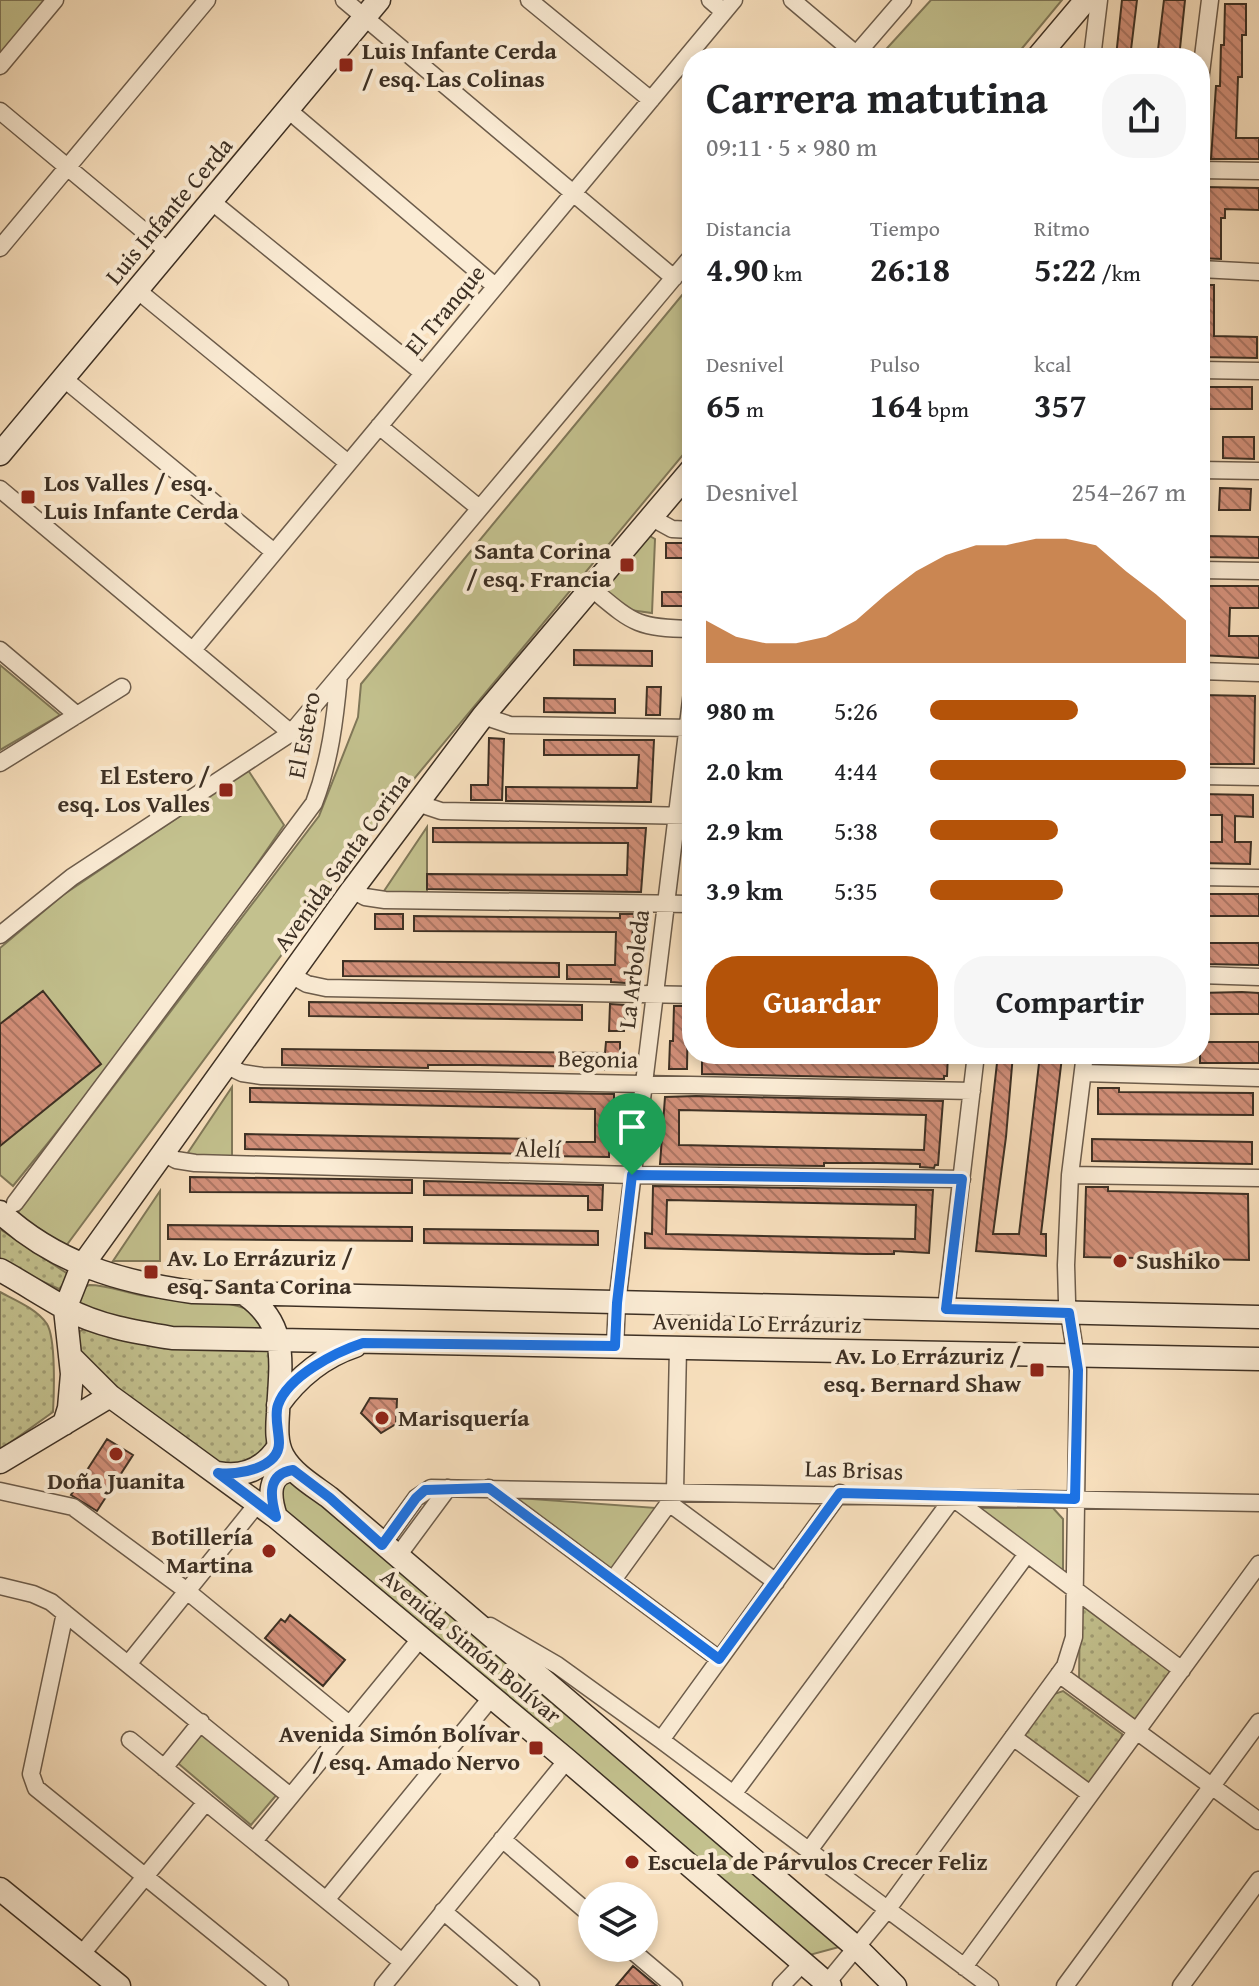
<!DOCTYPE html>
<html lang="es">
<head>
<meta charset="utf-8">
<style>
  :root { --surface:#fff; --page:#f6f6f6; --text:#202124; --muted:#757577; --accent:#b45309 }
  body { margin:0; font-family:"Gentium Book Plus",serif; background:var(--page); color:var(--text); height:100vh; display:flex; flex-direction:column; font-size:30px; white-space:nowrap }
  * { box-sizing:border-box; margin:0 }
  p { font-size:26px; color:var(--muted) }
  .icon { flex:none; width:44px; height:44px; fill:none; stroke:currentColor; stroke-width:2; stroke-linecap:round; stroke-linejoin:round }
  .map { position:relative; flex:1; overflow:hidden }
  .sheet { position:absolute; left:682px; top:48px; width:528px; height:1016px; display:flex; flex-direction:column; background:var(--surface); border-radius:32px; box-shadow:0 4px 12px #0003 }
  .sheet>* { flex:none }
  .tools { position:absolute; left:578px; top:1882px; display:grid; gap:16px }
  .tools a { display:grid; place-items:center; width:80px; height:80px; border-radius:50%; background:var(--surface); box-shadow:0 4px 12px #0003; font-size:40px }
  .pin { position:absolute; display:grid; place-items:center; width:68px; height:68px; color:#fff; margin:-82px -34px; border-radius:50% 50% 50% 0; rotate:-45deg; box-shadow:0 0 8px #0007 }
  .pin .icon { rotate:45deg }
  .round { display:grid; place-items:center; flex:none; width:84px; height:84px; border-radius:32px; background:var(--page) }
  .headline { display:flex; align-items:center; justify-content:space-between; height:136px; padding:0 24px }
  h1 { font-size:44px; font-weight:700; line-height:60px }
  .stats { display:grid; grid-template-columns:repeat(3,1fr); gap:12px; height:136px; padding:8px 24px }
  .stats div { display:grid; align-content:center }
  .stats b { font-size:34px; font-weight:700 }
  .stats small { font-size:22px; font-weight:400 }
  .stats p { font-size:22px }
  .chart { height:224px; padding:16px 24px }
  .chart p { display:flex; justify-content:space-between }
  .chart svg { width:100%; height:144px; margin-top:8px; fill:var(--accent); opacity:.7 }
  .action { display:flex; gap:16px; margin-top:auto; padding:16px 24px }
  .action a { flex:1; height:92px; border-radius:32px; background:var(--accent); color:#fff; font-size:32px; font-weight:700; line-height:92px; text-align:center }
  .action a+a { background:var(--page); color:var(--text) }
  ul { padding:0 24px; list-style:none; font-size:26px }
  li { display:grid; grid-template-columns:128px 96px 1fr; align-items:center; height:60px }
  li i { height:20px; border-radius:10px; background:var(--accent) }
  .map>svg:first-child { display:block }
  .green { fill:#c3c18e; stroke:#807859; stroke-width:2 }
  .park { fill:url(#park-dots); stroke:#807859; stroke-width:2 }
  .building { fill:url(#building-back-hatch); stroke:#3d3024; stroke-width:2; fill-rule:evenodd }
  .lines { fill:none; stroke-linecap:round; stroke-linejoin:round }
  .street-casing { stroke:#6c5c4b; stroke-width:19 }
  .secondary-casing { stroke:#3d3024; stroke-width:25 }
  .street { stroke:#fbecd5; stroke-width:16 }
  .secondary { stroke:#fbecd5; stroke-width:22 }
  .route-casing { stroke:#fff; stroke-width:16 }
  .route { stroke:#1a73e8; stroke-width:10 }
  .poi-dot { fill:#8f2418; stroke:#fbecd5; stroke-width:3 }
  .labels { text-anchor:middle; stroke-width:8; stroke-linejoin:round; paint-order:stroke }
  .poi-label { font-size:24px; font-weight:bold; fill:#3d3024; stroke:#fbecd5; text-anchor:start }
  .street-label { font-size:24px; fill:#3d3024; stroke:#fbecd5 }
</style>
</head>
<body>
<div class="map">
<svg width="1259" height="1986" viewBox="0 0 1259 1986">
  <defs>
    <pattern id="park-dots" width="8" height="8" patternUnits="userSpaceOnUse" patternTransform="scale(2)"><rect width="8" height="8" fill="#c3c18e"/><path d="M2 2h.1M6 6h.1" fill="none" stroke="#a09d74" stroke-width="1.8" stroke-linecap="round"/></pattern>
    <pattern id="building-back-hatch" width="6" height="6" patternUnits="userSpaceOnUse" patternTransform="scale(2)"><rect width="6" height="6" fill="#d3907a"/><path d="M-1 5l2 2M0 0l6 6M5-1l2 2" fill="none" stroke="#ac7664"/></pattern>
  </defs>
  <rect width="100%" height="100%" fill="#f9e1bf"/>
  <filter id="stains"><feTurbulence type="fractalNoise" baseFrequency=".0025" numOctaves="4"/><feColorMatrix values="0 0 0 0 .2 0 0 0 0 .09 0 0 0 0 .02 0 0 0 .5 -.17"/></filter>
  <radialGradient id="worn" r=".72"><stop offset=".6" stop-color="#630" stop-opacity="0"/><stop offset="1" stop-color="#630" stop-opacity=".3"/></radialGradient>
  <!-- green -->
  <path class="green" d="M0 0H50L0 61Z
    M931 0H1062L1014 58H878Z
    M692 283V444L394 803 66 1246 16 1215 319 816 358 717 361 684Z
    M648 535 655 539 652 613 630 610 604 592Z
    M0 665 60 715 0 750Z
    M248 770 284 825C199 950 109 1069 13 1186L0 1175V948L63 895Z
    M427 827V897H380Z
    M232 1087V1157H185Z
    M160 1191V1261H113Z
    M89 1285C109 1285 125 1293 145 1296 174 1301 226 1298 251 1311 259 1315 261 1324 264 1332L157 1329 82 1307 79 1301 82 1289Z
    M290 1478 839 1947 806 1956 282 1508 280 1485Z
    M506 1497 657 1508 610 1573Z
    M978 1508H1053L1063 1519V1573Z
    M200 1728 278 1793 251 1825 173 1759Z"/>
  <!-- park -->
  <path class="park" d="M0 1229 71 1276 59 1289 0 1262Z
    M0 1292C15 1300 37 1309 47 1324 56 1339 54 1394 53 1412L0 1450Z
    M89 1327 272 1351 267 1441 263 1455 227 1468 93 1373C82 1360 74 1348 80 1331Z
    M1080 1604 1174 1674 1135 1723 1079 1682Z
    M1063 1691 1122 1734C1121 1752 1101 1777 1085 1784L1025 1741V1734L1054 1694Z"/>
  <!-- building -->
  <path class="building" d="M1122 0H1137L1130 58 1116 57Z
    M1164 0H1185L1179 58H1157Z
    M1225 4H1246V35H1242V77H1238L1236 138H1259V159H1211L1216 86H1220L1221 45H1224Z
    M1204 187 1259 188V210L1225 209V218H1221V259L1200 258Z
    M1200 285H1214V336L1257 337V358L1200 357Z
    M1200 387H1252V409H1200Z
    M1223 437H1254V459L1223 458Z
    M1220 488 1251 489 1250 510H1219Z
    M1205 536 1259 537V558L1204 557Z
    M666 543H692V558H666Z
    M1204 586H1259V608H1230L1229 636H1259V658L1200 655V633H1203Z
    M662 592H689V606H662Z
    M574 650 652 651V666L574 665Z
    M647 687H661L660 715H646Z
    M1200 695 1255 696 1254 764H1200Z
    M544 698 615 699V713L544 712Z
    M489 738 504 739 502 800H471V785H488Z
    M544 740H654L651 802 506 801V787L637 788 639 755H544Z
    M1200 794 1253 795V817L1235 816V842H1251L1250 864 1200 863V842H1222V815H1200Z
    M433 828H646L641 892 427 889V874L627 875 628 843 433 842Z
    M1202 894H1259V916H1201Z
    M375 914H403V929H375Z
    M620 914H634L629 981 625 983 611 982V979H567V965H615L616 932 414 931V916L620 918Z
    M1203 943H1259V965L1203 964Z
    M343 961 559 963V977L343 976Z
    M43 991 101 1064 0 1146V1024Z
    M1242 992 1259 993V1014H1200V993Z
    M309 1002 582 1005V1020L309 1016Z
    M610 1004 625 1005 624 1031H609Z
    M674 1006H688L687 1069H669L670 1041H673Z
    M606 1042H620V1070H605V1067L479 1065H428V1068L282 1065V1049L605 1053Z
    M1200 1042H1259V1063H1200Z
    M934 1054H948L947 1076H944V1079L702 1074V1058L934 1061Z
    M998 1054H1013L1006 1137 993 1234H1019L1040 1055 1062 1057 1041 1234H1046V1256L976 1251Z
    M250 1088 614 1094V1122H610L609 1157 547 1156V1142H595V1109L250 1102Z
    M1098 1088H1119V1092L1253 1093V1115L1098 1114Z
    M696 1096 943 1101 938 1165H935L934 1168 920 1167V1164L877 1163H824V1166L660 1164 665 1097ZM679 1110 926 1115 924 1150 679 1145Z
    M245 1134 537 1139V1154L245 1149Z
    M1092 1139 1252 1142V1164L1092 1161Z
    M190 1177 412 1180V1193L190 1192Z
    M424 1181 603 1185 602 1210H588V1196L424 1195Z
    M653 1186 933 1190 929 1253 894 1251V1254H866L645 1248V1233L652 1234ZM667 1200 916 1205 915 1239 666 1234Z
    M1086 1187H1108V1191L1248 1194 1249 1260 1084 1257Z
    M168 1225 412 1227V1241L168 1239Z
    M424 1229 598 1231V1245L424 1243Z
    M370 1398 397 1399 396 1424 381 1433 361 1413Z
    M107 1439 133 1455 97 1511 71 1495Z
    M290 1615 345 1660 323 1686 265 1638 281 1619 285 1622Z
    M633 1966 657 1986H616Z"/>
  <g class="lines">
    <!-- street casing -->
    <g class="street-casing">
      <path id="street" d="M344 0 674 278
        M529 0 651 100
        M710 0 724 12
        M792 0 856 54
        M853 58 903 0
        M1092 58 1099 0
        M0 66 55 0
        M1200 81 1210 0
        M287 109 495 286
        M0 111 169 252
        M1200 170 1259 171
        M211 201 423 373
        M0 248 207 0
        M1200 269 1259 272
        M137 290 348 463
        M1200 370 1259 371
        M63 378 274 552
        M379 426 479 508
        M1200 470 1259 471
        M0 489 291 733
        M652 518 672 529 692 530
        M1200 570 1259 571
        M591 588C633 623 636 628 692 629
        M0 650 77 715
        M193 650 734 0
        M1200 671 1259 673
        M483 716 510 725 692 728
        M0 763 122 687
        M1200 776 1259 777
        M417 803 441 811 692 816
        M1200 877 1259 878
        M352 890 365 897 385 900 692 904
        M0 935 72 877 291 733 692 256
        M291 975 307 984 326 988 692 995
        M1200 975 1259 977
        M225 1065 242 1073 262 1076 972 1091
        M1083 1073 1259 1078
        M163 1153 176 1160 195 1163 632 1175 962 1179
        M1070 1175 1259 1178
        M15 1203 314 803C330 761 335 720 339 676
        M946 1309 976 1054
        M615 1346 617 1303 692 692
        M489 1488 719 1659
        M0 1491 73 1507 187 1591 349 1724
        M669 1503 776 1582
        M382 1545 416 1498 431 1488 1259 1503
        M397 1557 448 1488
        M613 1580 669 1503 675 1491 678 1348
        M0 1586 33 1594 51 1602 290 1796
        M65 1613 31 1774 36 1788 280 1986
        M490 1626 557 1665 661 1740 990 1986
        M129 1663 258 1503
        M1059 1674 1259 1821
        M1013 1737 1090 1794
        M130 1740 402 1962
        M661 1740 840 1493
        M164 1768 201 1722
        M734 1793 953 1498 1182 1670
        M502 1839 592 1916
        M254 1841 420 1639
        M810 1849 1027 1554
        M326 1900 491 1698
        M443 1911 531 1986
        M629 1948 674 1986
        M81 1955 206 1802
        M964 1967 1259 1564
        M827 1983 887 1910 1065 1666 1074 1637 1078 1370 1067 1301 1066 1265 1070 1175 1085 1054
        M383 1986 567 1760
        M781 1986 804 1962
        M1065 1986 1259 1722
        M1181 1986 1259 1880"/>
    </g>
    <!-- secondary casing -->
    <g class="secondary-casing">
      <path id="secondary" d="M1037 58 1086 0
        M0 454 379 0
        M0 1212C55 1263 120 1282 193 1292L1259 1317
        M0 1270C22 1282 43 1296 65 1308 98 1326 135 1332 172 1338L1259 1359
        M246 1295C290 1326 280 1366 278 1413 277 1428 276 1443 283 1456 293 1474 314 1486 330 1498L857 1948 895 1986
        M70 1356 110 1396 276 1517 567 1760 830 1986
        M278 1405C298 1377 322 1357 355 1346
        M64 1424 69 1408 72 1374 65 1309 82 1266 352 890 483 716 692 469
        M0 1462 110 1396
        M218 1473C244 1478 265 1468 279 1446
        M276 1517C269 1496 267 1473 293 1470
        M0 1889 119 1986"/>
    </g>
    <!-- street -->
    <use href="#street" class="street"/>
    <!-- secondary -->
    <use href="#secondary" class="secondary"/>
  </g>
  <g class="lines">
    <!-- route casing -->
    <g class="route-casing">
      <path id="route" d="M632 1175 962 1179 946 1309 1069 1313 1078 1370 1075 1499 840 1493 719 1659 489 1488 425 1490 416 1498 382 1545 330 1498 293 1470C267 1474 270 1496 276 1517L218 1473C237 1476 279 1468 279 1443 279 1431 274 1416 278 1405 288 1376 336 1352 363 1343L615 1346 617 1303Z"/>
    </g>
    <!-- route -->
    <use href="#route" class="route"/>
  </g>
  <!-- markers -->
  <g class="poi-dot">
    <rect x="338" y="57" width="16" height="16" rx="4"/>
    <rect x="20" y="489" width="16" height="16" rx="4"/>
    <rect x="619" y="557" width="16" height="16" rx="4"/>
    <rect x="218" y="782" width="16" height="16" rx="4"/>
    <circle cx="1120" cy="1261" r="8"/>
    <rect x="143" y="1264" width="16" height="16" rx="4"/>
    <rect x="1029" y="1362" width="16" height="16" rx="4"/>
    <circle cx="382" cy="1418" r="8"/>
    <circle cx="116" cy="1454" r="8"/>
    <circle cx="269" cy="1551" r="8"/>
    <rect x="528" y="1740" width="16" height="16" rx="4"/>
    <circle cx="632" cy="1862" r="8"/>
  </g>
  <g class="labels">
    <!-- poi labels -->
    <g class="poi-label">
      <text x="362" y="59">Luis Infante Cerda<tspan x="362" dy="28">/ esq. Las Colinas</tspan></text>
      <text x="44" y="491">Los Valles / esq.<tspan x="44" dy="28">Luis Infante Cerda</tspan></text>
      <text x="611" y="559" text-anchor="end">Santa Corina<tspan x="611" dy="28">/ esq. Francia</tspan></text>
      <text x="210" y="784" text-anchor="end">El Estero /<tspan x="210" dy="28">esq. Los Valles</tspan></text>
      <text x="167" y="1266">Av. Lo Errázuriz /<tspan x="167" dy="28">esq. Santa Corina</tspan></text>
      <text x="1136" y="1269">Sushiko</text>
      <text x="1021" y="1364" text-anchor="end">Av. Lo Errázuriz /<tspan x="1021" dy="28">esq. Bernard Shaw</tspan></text>
      <text x="398" y="1426">Marisquería</text>
      <text x="116" y="1489" text-anchor="middle">Doña Juanita</text>
      <text x="253" y="1545" text-anchor="end">Botillería<tspan x="253" dy="28">Martina</tspan></text>
      <text x="520" y="1742" text-anchor="end">Avenida Simón Bolívar<tspan x="520" dy="28">/ esq. Amado Nervo</tspan></text>
      <text x="648" y="1870">Escuela de Párvulos Crecer Feliz</text>
    </g>
    <!-- street labels -->
    <g class="street-label">
      <text transform="translate(169 211) rotate(-50)" y="8">Luis Infante Cerda</text>
      <text transform="translate(445 310) rotate(-50)" y="8">El Tranque</text>
      <text transform="translate(304 735) rotate(-79)" y="8">El Estero</text>
      <text transform="translate(342 862) rotate(-54)" y="8">Avenida Santa Corina</text>
      <text transform="translate(634 969) rotate(-83)" y="8">La Arboleda</text>
      <text transform="translate(598 1059) rotate(1)" y="8">Begonia</text>
      <text transform="translate(538 1149) rotate(2)" y="8">Alelí</text>
      <text transform="translate(757 1323) rotate(1)" y="8">Avenida Lo Errázuriz</text>
      <text transform="translate(854 1470) rotate(2)" y="8">Las Brisas</text>
      <text transform="translate(471 1646) rotate(40)" y="8">Avenida Simón Bolívar</text>
    </g>
  </g>
  <rect width="100%" height="100%" filter="url(#stains)"/>
  <rect width="100%" height="100%" fill="url(#worn)"/>
</svg>
<div class="tools">
<a><svg class="icon" aria-label="layers" viewBox="0 0 24 24"><path d="M12 4l9 5-9 5-9-5zM3 14l9 5 9-5"/></svg></a>
</div>
<div class="pin" style="left:632px;top:1175px;background:#1e9e55"><svg class="icon" aria-label="arrive" viewBox="0 0 24 24"><path d="M6 21V4h12l-3 4 3 4H6"/></svg></div>
<section class="sheet">
<div class="headline"><div><h1>Carrera matutina</h1><p>09:11 · 5 × 980 m</p></div><a class="round"><svg class="icon" aria-label="share" viewBox="0 0 24 24"><path d="M12 15V3M7 8l5-5 5 5M5 13v7h14v-7"/></svg></a></div>
<div class="stats">
<div><p>Distancia</p><b>4.90<small> km</small></b></div>
<div><p>Tiempo</p><b>26:18</b></div>
<div><p>Ritmo</p><b>5:22<small> /km</small></b></div>
</div>
<div class="stats">
<div><p>Desnivel</p><b>65<small> m</small></b></div>
<div><p>Pulso</p><b>164<small> bpm</small></b></div>
<div><p>kcal</p><b>357</b></div>
</div>
<div class="chart"><p><span>Desnivel</span>254–267 m</p>
<svg viewBox="0 0 160 44" preserveAspectRatio="none"><path d="M0 44V31L10 36L20 38L30 38L40 36L50 31L60 23L70 16L80 11L90 8L100 8L110 6L120 6L130 8L140 16L150 23L160 31V44z"/></svg>
</div>
<ul>
<li><b>980 m</b>5:26<i style="width:58%"></i></li>
<li><b>2.0 km</b>4:44<i style="width:100%"></i></li>
<li><b>2.9 km</b>5:38<i style="width:50%"></i></li>
<li><b>3.9 km</b>5:35<i style="width:52%"></i></li>
</ul>
<div class="action"><a>Guardar</a><a>Compartir</a></div>
</section>
</div>
</body>
</html>
